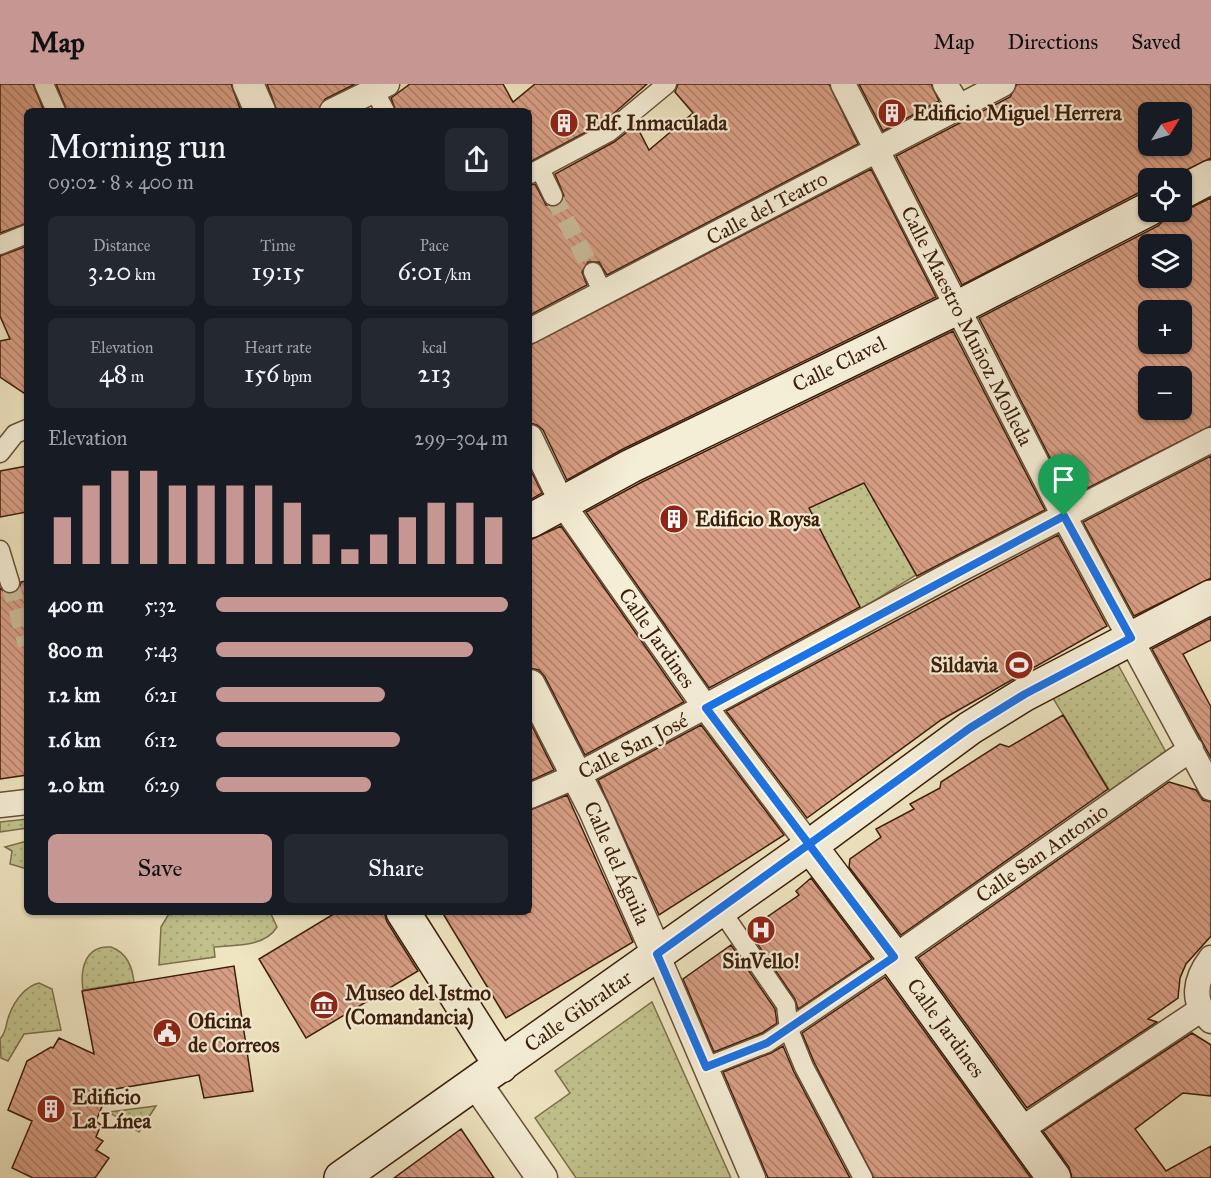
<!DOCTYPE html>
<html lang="en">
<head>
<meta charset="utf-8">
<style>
  :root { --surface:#171b24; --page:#242831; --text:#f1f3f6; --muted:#9ea1a6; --accent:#c59692 }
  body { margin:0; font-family:"IM FELL Great Primer",serif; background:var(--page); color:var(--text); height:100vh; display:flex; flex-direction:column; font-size:22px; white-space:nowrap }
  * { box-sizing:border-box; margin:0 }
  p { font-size:20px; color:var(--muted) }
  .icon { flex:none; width:33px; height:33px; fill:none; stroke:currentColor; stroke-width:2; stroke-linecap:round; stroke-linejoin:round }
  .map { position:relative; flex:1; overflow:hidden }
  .drawer { position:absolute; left:24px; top:24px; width:508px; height:807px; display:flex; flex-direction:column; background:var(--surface); border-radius:9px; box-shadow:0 2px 4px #0004 }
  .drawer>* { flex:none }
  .needle { width:39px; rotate:53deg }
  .fabs { position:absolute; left:1138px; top:18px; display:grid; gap:12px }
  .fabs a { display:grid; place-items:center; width:54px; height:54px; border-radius:9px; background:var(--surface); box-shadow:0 2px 4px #0004; font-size:30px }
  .pin { position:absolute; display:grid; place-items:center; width:51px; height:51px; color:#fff; margin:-62px -26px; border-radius:50% 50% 50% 0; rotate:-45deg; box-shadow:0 0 6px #0007 }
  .pin .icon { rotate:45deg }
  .round { display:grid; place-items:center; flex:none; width:63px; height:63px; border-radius:9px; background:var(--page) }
  .headline { display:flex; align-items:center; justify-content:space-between; height:102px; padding:0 24px }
  h1 { font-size:33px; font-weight:600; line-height:45px }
  .stats { display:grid; grid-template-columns:repeat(3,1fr); gap:9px; height:102px; padding:6px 24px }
  .stats div { display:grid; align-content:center; border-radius:9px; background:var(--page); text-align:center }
  .stats b { font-size:26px; font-weight:600 }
  .stats small { font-size:16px; font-weight:400 }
  .stats p { font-size:16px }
  .chart { height:168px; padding:12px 24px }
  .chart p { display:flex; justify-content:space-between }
  .chart svg { width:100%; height:108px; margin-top:6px; stroke:var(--accent); stroke-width:6 }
  .primary-button { display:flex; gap:12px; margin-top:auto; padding:12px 24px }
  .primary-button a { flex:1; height:69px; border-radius:9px; background:var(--accent); color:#111; font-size:24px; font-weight:600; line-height:69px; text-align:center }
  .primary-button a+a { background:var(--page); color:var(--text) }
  ul { padding:0 24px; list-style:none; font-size:20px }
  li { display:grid; grid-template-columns:96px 72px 1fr; align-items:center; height:45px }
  li i { height:15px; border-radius:8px; background:var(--accent) }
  header { display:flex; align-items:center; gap:36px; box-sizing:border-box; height:84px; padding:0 30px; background:var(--accent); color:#111 }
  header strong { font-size:28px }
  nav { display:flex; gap:33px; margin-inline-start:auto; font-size:21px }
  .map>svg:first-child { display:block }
  .grass { fill:url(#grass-dots); stroke:#7e704c; stroke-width:1.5 }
  .building { fill:url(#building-back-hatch); stroke:#3b1d0a; stroke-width:1.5; fill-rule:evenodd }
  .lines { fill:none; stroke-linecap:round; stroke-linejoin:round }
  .pedestrian-tunnel { stroke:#cbbd9c; stroke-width:18; stroke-dasharray:18 9; stroke-linecap:butt }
  .pedestrian-casing { stroke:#684f38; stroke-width:21 }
  .minor-casing { stroke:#684f38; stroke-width:27 }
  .tertiary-casing { stroke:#684f38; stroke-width:33 }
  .secondary-casing { stroke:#3b1d0a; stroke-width:36 }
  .pedestrian { stroke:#f5eed7; stroke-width:18 }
  .minor { stroke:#f5eed7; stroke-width:24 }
  .tertiary { stroke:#f5eed7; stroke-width:30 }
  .secondary { stroke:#f5eed7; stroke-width:33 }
  .route-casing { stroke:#fff; stroke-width:12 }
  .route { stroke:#1a73e8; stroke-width:8 }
  .labels { text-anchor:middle; stroke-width:4.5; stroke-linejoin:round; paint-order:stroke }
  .poi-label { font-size:21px; font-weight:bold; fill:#3b1d0a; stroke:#f5eed7; text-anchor:start }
  .street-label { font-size:21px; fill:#3b1d0a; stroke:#f5eed7 }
</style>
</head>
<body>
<header>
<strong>Map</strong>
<nav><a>Map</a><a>Directions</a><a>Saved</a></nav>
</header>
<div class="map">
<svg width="1211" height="1094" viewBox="0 0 1211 1094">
  <defs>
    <pattern id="grass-dots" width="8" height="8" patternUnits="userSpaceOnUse" patternTransform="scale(1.5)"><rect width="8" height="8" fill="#c1c28d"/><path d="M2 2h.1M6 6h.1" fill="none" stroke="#a7a678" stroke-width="1.8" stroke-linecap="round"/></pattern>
    <pattern id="building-back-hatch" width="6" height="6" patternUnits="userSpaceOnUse" patternTransform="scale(1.5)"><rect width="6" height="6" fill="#d99f86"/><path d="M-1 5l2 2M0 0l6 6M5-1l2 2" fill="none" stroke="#b1816c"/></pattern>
  </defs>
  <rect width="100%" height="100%" fill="#efe5c1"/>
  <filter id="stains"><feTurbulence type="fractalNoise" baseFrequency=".00333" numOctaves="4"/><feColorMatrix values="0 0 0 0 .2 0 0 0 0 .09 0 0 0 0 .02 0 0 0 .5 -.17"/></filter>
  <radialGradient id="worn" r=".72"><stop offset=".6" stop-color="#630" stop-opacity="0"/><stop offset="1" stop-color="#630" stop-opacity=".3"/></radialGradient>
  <!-- grass -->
  <path class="grass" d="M871 395 878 423 916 491 861 525 817 440 805 425Z
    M1116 577 1167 670 1110 707 1051 611Z
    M27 735V744L0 748V738Z
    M27 757V785L10 780 12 767 5 763Z
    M170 828H270L277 843C265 863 235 861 214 863L215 873 159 881 161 843Z
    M111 863C127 869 132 882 134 898L83 906C80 885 85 861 111 863Z
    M39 899 52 905 61 946 24 950 8 977 1 974 0 955C8 946 5 939 10 929 15 916 26 902 39 899Z
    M652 918 731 1094H576L535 1034 570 1009 555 987Z
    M156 1022 139 1048 109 1028Z"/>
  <!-- building -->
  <path class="building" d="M0 0H33L44 27H27V139L0 149Z
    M56 0H231L241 27H67Z
    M267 0H355L325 15 318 27H277Z
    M410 0H503L513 18 535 0H647L603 39 530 78V27H396L391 14Z
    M678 0H829L858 60 607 191 599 178H588L582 188 587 201 530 231V101L535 100 546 121 557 122 564 112 555 90 614 58 636 41 649 66 693 29 675 8Z
    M859 0H931L939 17 883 47Z
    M1017 0H1211V74L1170 94H1149V106L1140 108 962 201 896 72 1010 13ZM1149 28H1182V62H1149Z
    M871 85 936 213 623 365 567 396 543 346 537 341 530 339V261Z
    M1211 114V342L1070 413 979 234 1158 142 1164 136 1167 128H1182ZM1149 160H1182V194H1149ZM1149 226H1182V260H1149ZM1149 292H1182V326H1149Z
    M27 162V311L0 293V257L10 255 0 232V172Z
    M953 247 1045 426 917 492 864 399 809 424 860 523 709 604 586 428 640 399Z
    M1211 372V494L1134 532 1083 438Z
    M27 382V428L0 433V387Z
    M530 385 542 409 530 416Z
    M561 442 684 618 585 671 545 593 539 586 530 584V456Z
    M1058 451 1107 542 941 636 807 734 726 627Z
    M27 497V691L0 695V504L7 510H13L19 506 21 498Z
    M1211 534V556L1183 570 1211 623V674L1152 565Z
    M1063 631 1108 705 901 851 849 783 850 775 881 753 876 745 914 725 910 720 940 704 941 698 1000 660 1009 663Z
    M530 638 554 686 530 697Z
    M701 641 784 751 659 831 598 696Z
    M1169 698 1196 706 1203 716 1211 718V852L1186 880 1180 894 1178 914 1148 935 1157 938 1027 1024 918 874Z
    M567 711 633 858 506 934 442 828H530V726Z
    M811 794 872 875 798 925 795 915 748 846 799 811 796 807Z
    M337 828H384L387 838 418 887 306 954 259 875Z
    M731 861 775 925 777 939 762 949 714 968 683 895Z
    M234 882 253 1007 204 1014 199 991 109 1006 96 1037 101 1041 96 1053 103 1057 96 1066 109 1074 95 1094H33L12 1084 32 1037 8 1026 27 977 51 963 53 964 59 954 94 970 82 907Z
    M885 893 1031 1094H874L814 978 802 949Z
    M1192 949 1211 961V1012L1183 1009 1135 1045 1166 1087 1211 1062V1094H1072L1069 1083 1043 1047Z
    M783 962 794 988 850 1094H768L723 988 771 969Z
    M461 1045 494 1094H394Z"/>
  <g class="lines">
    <!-- pedestrian-tunnel -->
    <path class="pedestrian-tunnel" d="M553 112 593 188
      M10 499 27 561"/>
    <!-- pedestrian casing -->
    <g class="pedestrian-casing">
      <path id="pedestrian" d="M44 0 56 27
        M371 0 385 27
        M540 85 553 112
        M530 90 609 48 667 0
        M0 161 27 150
        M593 188 603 209
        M0 369 15 350 27 345
        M0 466 10 499
        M720 825 786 921 789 946 804 983 863 1094
        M706 983 767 959 894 873"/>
    </g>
    <!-- minor casing -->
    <g class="minor-casing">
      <path id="minor" d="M843 0 1064 432 1211 704
        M945 0 959 23
        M332 27 387 0
        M530 247 1003 0
        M530 353 562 419 706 624 810 762
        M530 712 576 692 953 489 1211 356
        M0 721 27 718
        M657 870 753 1094
        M894 873 1191 665
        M1211 874C1195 895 1190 918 1211 937
        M1020 1046 1199 927"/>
    </g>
    <!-- tertiary casing -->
    <g class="tertiary-casing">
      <path id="tertiary" d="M248 0 260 27
        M530 601 594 726 657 870
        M476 999 542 1094"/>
    </g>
    <!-- secondary casing -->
    <g class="secondary-casing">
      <path id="secondary" d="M1182 108 1211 93
        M530 437 631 382 957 224 1149 125
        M810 762 894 873 1054 1094
        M403 828 501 982
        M341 1094 810 762 970 644 1025 610 1211 513"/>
    </g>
    <!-- pedestrian -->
    <use href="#pedestrian" class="pedestrian"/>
    <!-- minor -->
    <use href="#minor" class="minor"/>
    <!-- tertiary -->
    <use href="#tertiary" class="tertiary"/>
    <!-- secondary -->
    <use href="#secondary" class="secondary"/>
  </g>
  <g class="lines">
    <!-- route casing -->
    <g class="route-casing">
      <path id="route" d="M1064 432 1131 554 1025 610 970 644 657 870 706 983 767 959 894 873 706 624 1064 432"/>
    </g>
    <!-- route -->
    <use href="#route" class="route"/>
  </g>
  <!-- icons -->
  <defs>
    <g id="building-disc" transform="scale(1.5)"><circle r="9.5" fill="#8f2418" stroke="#f5eed7"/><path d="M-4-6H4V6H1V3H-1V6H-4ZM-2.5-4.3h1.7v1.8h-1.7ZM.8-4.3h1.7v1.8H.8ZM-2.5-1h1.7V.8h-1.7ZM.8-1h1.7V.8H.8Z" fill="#fff"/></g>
    <g id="stadium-disc" transform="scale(1.5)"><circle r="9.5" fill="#8f2418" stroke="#f5eed7"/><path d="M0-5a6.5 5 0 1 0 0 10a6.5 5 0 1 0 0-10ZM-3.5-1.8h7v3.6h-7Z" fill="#fff"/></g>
    <g id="hospital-disc" transform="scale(1.5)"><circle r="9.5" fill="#8f2418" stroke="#f5eed7"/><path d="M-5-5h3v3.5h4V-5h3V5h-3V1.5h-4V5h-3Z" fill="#fff"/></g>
    <g id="museum-disc" transform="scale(1.5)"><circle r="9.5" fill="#8f2418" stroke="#f5eed7"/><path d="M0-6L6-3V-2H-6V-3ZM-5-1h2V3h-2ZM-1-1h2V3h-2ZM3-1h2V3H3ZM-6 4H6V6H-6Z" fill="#fff"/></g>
    <g id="civic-disc" transform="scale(1.5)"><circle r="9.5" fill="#8f2418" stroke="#f5eed7"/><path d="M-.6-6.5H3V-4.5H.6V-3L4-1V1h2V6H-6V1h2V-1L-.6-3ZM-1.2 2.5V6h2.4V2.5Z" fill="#fff"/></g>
  </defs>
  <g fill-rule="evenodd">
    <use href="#building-disc" x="892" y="29"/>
    <use href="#building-disc" x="564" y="39"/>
    <use href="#building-disc" x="674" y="435"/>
    <use href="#stadium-disc" x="1019" y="581"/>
    <use href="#hospital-disc" x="761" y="846"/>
    <use href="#museum-disc" x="324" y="921"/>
    <use href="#civic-disc" x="167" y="949"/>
    <use href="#building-disc" x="51" y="1025"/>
  </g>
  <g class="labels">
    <!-- poi labels -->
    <g class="poi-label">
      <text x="913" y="36">Edificio Miguel Herrera</text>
      <text x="585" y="46">Edf. Inmaculada</text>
      <text x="695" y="442">Edificio Roysa</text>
      <text x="998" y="588" text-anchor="end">Sildavia</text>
      <text x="761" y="884" text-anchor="middle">SinVello!</text>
      <text x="345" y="916">Museo del Istmo<tspan x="345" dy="24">(Comandancia)</tspan></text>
      <text x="188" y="944">Oficina<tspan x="188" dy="24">de Correos</tspan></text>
      <text x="72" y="1020">Edificio<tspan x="72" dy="24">La Línea</tspan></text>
    </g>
    <!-- street labels -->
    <g class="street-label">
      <text transform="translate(767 124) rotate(-28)" y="7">Calle del Teatro</text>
      <text transform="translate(967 242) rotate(63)" y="7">Calle Maestro Muñoz Molleda</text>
      <text transform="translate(839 280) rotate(-26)" y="7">Calle Clavel</text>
      <text transform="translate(657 554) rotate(55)" y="7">Calle Jardines</text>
      <text transform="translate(633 662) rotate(-27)" y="7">Calle San José</text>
      <text transform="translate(1042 769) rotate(-35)" y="7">Calle San Antonio</text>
      <text transform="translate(617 779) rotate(66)" y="7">Calle del Águila</text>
      <text transform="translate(578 927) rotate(-35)" y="7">Calle Gibraltar</text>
      <text transform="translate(946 944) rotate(54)" y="7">Calle Jardines</text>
    </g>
  </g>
  <rect width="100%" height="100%" filter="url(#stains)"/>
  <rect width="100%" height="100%" fill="url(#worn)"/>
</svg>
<div class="fabs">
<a><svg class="needle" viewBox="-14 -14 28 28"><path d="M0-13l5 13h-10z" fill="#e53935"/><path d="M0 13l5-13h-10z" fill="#9ea1a6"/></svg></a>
<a><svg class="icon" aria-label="locate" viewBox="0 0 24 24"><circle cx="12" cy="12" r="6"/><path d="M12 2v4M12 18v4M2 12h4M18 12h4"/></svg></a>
<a><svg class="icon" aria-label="layers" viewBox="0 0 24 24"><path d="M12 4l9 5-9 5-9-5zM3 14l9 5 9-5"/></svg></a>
<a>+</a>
<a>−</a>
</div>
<div class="pin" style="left:1064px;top:432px;background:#1e9e55"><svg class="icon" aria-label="arrive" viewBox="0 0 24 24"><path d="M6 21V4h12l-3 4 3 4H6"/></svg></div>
<section class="drawer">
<div class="headline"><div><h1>Morning run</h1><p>09:02 · 8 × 400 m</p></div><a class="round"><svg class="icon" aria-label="share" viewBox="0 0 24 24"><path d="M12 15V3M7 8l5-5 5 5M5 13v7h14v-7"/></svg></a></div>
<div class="stats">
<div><p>Distance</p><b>3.20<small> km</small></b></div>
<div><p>Time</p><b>19:15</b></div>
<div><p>Pace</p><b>6:01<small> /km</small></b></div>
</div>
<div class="stats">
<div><p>Elevation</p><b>48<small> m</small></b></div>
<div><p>Heart rate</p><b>156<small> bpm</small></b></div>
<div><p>kcal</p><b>213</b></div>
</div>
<div class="chart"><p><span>Elevation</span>299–304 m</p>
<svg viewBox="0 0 160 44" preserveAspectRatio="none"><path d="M5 44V25M15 44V12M25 44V6M35 44V6M45 44V12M55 44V12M65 44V12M75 44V12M85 44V19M95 44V32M105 44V38M115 44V32M125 44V25M135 44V19M145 44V19M155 44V25"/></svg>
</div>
<ul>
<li><b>400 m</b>5:32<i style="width:100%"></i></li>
<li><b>800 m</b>5:43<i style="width:88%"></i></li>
<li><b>1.2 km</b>6:21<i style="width:58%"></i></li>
<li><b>1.6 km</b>6:12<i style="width:63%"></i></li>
<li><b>2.0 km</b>6:29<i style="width:53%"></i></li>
</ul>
<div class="primary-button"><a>Save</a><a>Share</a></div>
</section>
</div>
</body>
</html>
